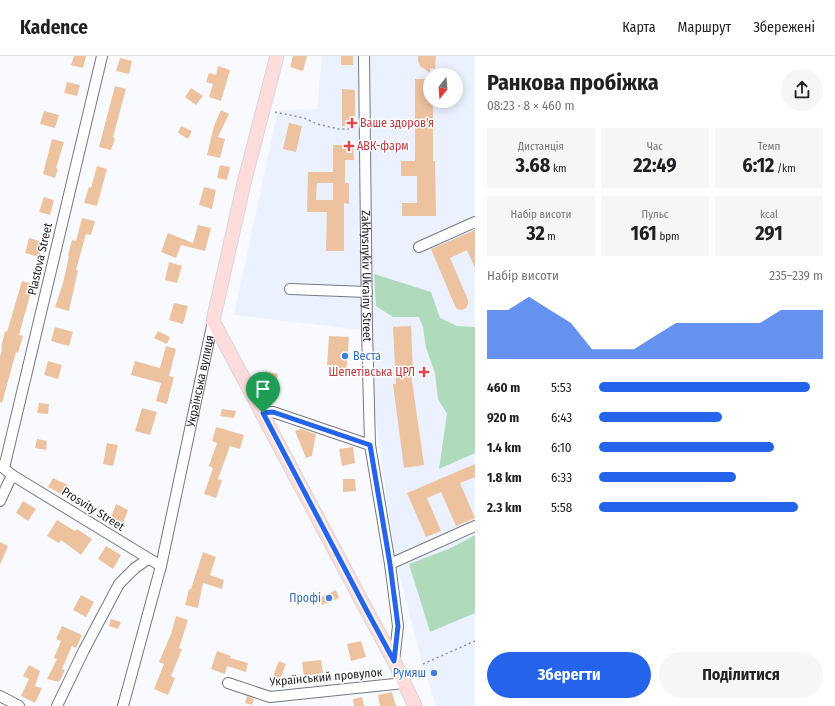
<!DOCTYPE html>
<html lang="uk">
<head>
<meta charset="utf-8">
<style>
  :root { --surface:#fff; --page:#f6f6f6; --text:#202124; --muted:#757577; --line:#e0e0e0; --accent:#2563eb }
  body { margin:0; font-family:"Fira Sans Condensed",sans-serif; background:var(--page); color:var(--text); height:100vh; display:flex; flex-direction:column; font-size:15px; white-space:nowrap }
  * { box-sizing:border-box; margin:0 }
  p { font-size:13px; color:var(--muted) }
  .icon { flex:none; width:22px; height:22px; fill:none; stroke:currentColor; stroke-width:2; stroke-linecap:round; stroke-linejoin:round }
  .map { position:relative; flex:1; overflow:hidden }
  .drawer { display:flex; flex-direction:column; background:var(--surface); width:360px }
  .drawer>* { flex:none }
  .needle { width:26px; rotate:197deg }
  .fabs { position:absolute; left:423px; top:12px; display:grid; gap:8px }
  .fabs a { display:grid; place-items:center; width:40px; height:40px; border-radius:50%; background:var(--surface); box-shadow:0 2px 10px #0003; font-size:20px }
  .pin { position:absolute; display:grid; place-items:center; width:34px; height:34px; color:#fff; margin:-41px -17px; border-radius:50% 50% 50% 0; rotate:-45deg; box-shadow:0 0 4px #0007 }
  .pin .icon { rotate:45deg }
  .round { display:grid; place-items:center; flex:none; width:42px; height:42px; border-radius:21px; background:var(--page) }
  .head { display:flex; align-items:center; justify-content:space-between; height:68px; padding:0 12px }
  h1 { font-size:22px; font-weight:700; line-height:30px }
  .figures { display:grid; grid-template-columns:repeat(3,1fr); gap:6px; height:68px; padding:4px 12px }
  .figures div { display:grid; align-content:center; border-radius:0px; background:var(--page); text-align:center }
  .figures b { font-size:20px; font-weight:700 }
  .figures small { font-size:11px; font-weight:400 }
  .figures p { font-size:11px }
  .chart { height:112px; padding:8px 12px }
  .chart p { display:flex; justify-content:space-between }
  .chart svg { width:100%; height:72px; margin-top:4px; fill:var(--accent); opacity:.7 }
  .cta { display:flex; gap:8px; margin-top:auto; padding:8px 12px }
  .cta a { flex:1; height:46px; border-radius:24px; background:var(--accent); color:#fff; font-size:16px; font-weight:700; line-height:46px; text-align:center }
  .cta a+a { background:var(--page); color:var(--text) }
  ul { padding:0 12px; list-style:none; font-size:13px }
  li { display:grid; grid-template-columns:64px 48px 1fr; align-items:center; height:30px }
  li i { height:10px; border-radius:5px; background:var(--accent) }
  header { display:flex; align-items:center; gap:24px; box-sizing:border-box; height:56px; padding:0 20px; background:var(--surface); border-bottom:1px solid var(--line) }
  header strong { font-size:19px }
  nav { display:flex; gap:22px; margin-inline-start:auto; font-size:14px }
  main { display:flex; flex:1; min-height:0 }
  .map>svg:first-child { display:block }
  .built { fill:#ebf1ff; fill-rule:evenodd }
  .green { fill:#afdbbc }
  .building { fill:#edc29e; fill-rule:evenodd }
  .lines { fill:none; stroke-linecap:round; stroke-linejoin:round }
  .minor-casing { stroke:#757982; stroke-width:12 }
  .major-casing { stroke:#d7d7d8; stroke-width:15 }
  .path { stroke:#929397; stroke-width:1.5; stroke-dasharray:2 3; stroke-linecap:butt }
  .minor { stroke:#fff; stroke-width:10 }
  .major { stroke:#fedcdb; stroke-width:13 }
  .route-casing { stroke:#fff; stroke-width:8 }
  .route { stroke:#2563eb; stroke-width:5 }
  .health-dot { fill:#e0444e; stroke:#fff; stroke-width:1.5 }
  .shop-dot { fill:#3f7fe0; stroke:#fff; stroke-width:1.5 }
  .labels { text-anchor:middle; stroke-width:3; stroke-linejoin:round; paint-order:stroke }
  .health-label { font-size:12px; fill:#be3a42; stroke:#fff; text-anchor:start }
  .street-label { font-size:12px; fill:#222327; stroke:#fff }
  .shop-label { font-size:12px; fill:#366cbe; stroke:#fff; text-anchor:end }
</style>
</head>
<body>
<header>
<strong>Kadence</strong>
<nav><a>Карта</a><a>Маршрут</a><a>Збережені</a></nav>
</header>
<main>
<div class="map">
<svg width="475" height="650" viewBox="0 0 475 650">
  <rect width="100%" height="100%" fill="#f9faff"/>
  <!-- built -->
  <path class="built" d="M322 0H475V650H436L420 599 395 502 375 356 371 275 234 259 278 54 317 53ZM430 19H456V45H430Z"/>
  <!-- green -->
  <path class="green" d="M374 218 431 236 440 262 457 270 475 271V397L439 413 447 358 438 343 435 317 426 292 423 271 419 261H393L376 250Z
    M475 479V557L430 576 409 508 451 492Z"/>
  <!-- building -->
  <path class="building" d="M74 0H86L83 12 71 9Z
    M293 0H307L303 15 290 11Z
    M341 0H353V9H341Z
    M418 0H436L435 13 430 12V17L420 10 418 5Z
    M120 2 132 5 129 18 116 15Z
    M218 10 230 14 221 45 209 41 213 28 206 26 209 17 216 19Z
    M415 23H430V45H433V105H435L436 160H402V147H417V120H401V105H415Z
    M67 26 80 29 77 40 64 37Z
    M115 30 126 33 113 81 115 82 111 94 99 91Z
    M191 32 203 40 196 49 185 41Z
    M342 33 355 34V70H342Z
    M221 54 229 58 218 81 225 83 220 102 207 99 214 70Z
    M44 55 59 59 55 72 40 68Z
    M289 67 302 70 296 96 283 93Z
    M181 70 192 75 188 83 178 77Z
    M52 83 64 86 56 112 58 113 55 122 43 118Z
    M333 89H353L354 104H345V127H349V148L344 147V195H326L327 156H307L308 116H333ZM317 127H333V144H316Z
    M220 109 230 111 227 124 217 122Z
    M97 110 107 113 97 150 84 147 89 131 91 132Z
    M204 131 216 134 212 153 199 149Z
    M44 141 54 144 50 159 39 156Z
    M82 162 95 165 91 179 86 178 76 214H78L69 255 55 251 63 227 69 200 68 199 72 184 76 185Z
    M198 169 211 172 205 195 181 189 176 202 161 196 168 177 193 187Z
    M475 174V212L467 194 450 202 468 244V248L466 252 462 254 457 253 455 250 431 193Z
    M29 182 43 186 39 201 25 197Z
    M169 206 182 210 177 227 165 224Z
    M22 225 33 228 19 279 23 280 18 297 16 296 2 347 0 346V301L2 292H1L5 275 7 276Z
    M174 247 188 250 183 268 169 264Z
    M411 270 413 318H411L424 409 404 412 393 328H396L393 271Z
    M55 271 73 276 69 290 51 285Z
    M158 275 170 281 167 288 154 282Z
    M329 280 349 281 346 318H335L336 309H327Z
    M166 290 176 293 169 320 174 321 167 348 156 345 161 327 131 319 135 305 160 312Z
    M48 305 62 309 58 323 44 319Z
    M265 315 278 318 276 329 263 326Z
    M39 347 49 348 48 358 37 357Z
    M142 352 157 356 150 379 135 375Z
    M222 353 236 355 234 362 220 360Z
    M216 371 244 379 240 393 230 390 218 423 222 424 216 442 204 438 213 412 209 410 217 387 212 385Z
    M301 373 316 378 312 400 306 402 295 375Z
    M37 383 47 385 46 394 35 392Z
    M107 387 118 389 113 410 103 408Z
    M353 391 355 407 342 410 339 393Z
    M475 408V421L460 427 475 462 456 470 441 436 427 442 441 475 426 481 407 437Z
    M53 422 68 429 63 439 48 431Z
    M343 423H355L356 435 343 436Z
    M23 445 36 453 28 465 16 457Z
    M116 448 128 454 123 467 111 462Z
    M57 464 75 475 77 473 92 483 81 499 61 484 59 487 47 480Z
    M0 486 8 490 0 509Z
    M106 490 121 499 113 513 98 503Z
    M203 496 216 501 210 519 224 524 222 533 203 527 198 552 185 549 189 533H191Z
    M336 534 339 542 322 549 319 542Z
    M81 539 94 546 86 561 73 554Z
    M176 560 188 564 179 592 182 593 171 620 175 622 168 639 154 633 164 608 159 606 171 578Z
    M111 563 121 566 118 573 109 570Z
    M62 570 82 579 76 592 72 590 62 613 65 614 59 626 47 623 57 603 54 602 61 585 56 583Z
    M361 585 366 601 351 605 347 588Z
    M217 595 231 600 230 602 248 607 246 616 227 610 225 618 211 613Z
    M321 604 323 617 304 620 302 606Z
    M279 605 286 608 280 623 273 620Z
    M29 609 40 615 35 630 42 632 35 647 21 640 29 623 23 620Z
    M392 636 396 650H380L378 639Z
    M247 640 254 643 252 649 245 647Z
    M362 641 364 650H354L353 643Z"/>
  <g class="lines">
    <!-- minor casing -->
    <g class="minor-casing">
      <g id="minor">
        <path id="s1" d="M364 0 367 273 370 389 390 508 398 570 394 605"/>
        <path d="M419 191 475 166"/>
        <path d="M290 233 367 236"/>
        <path d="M263 357 273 356 370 389"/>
        <path d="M0 409 12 419 161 510"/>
        <path d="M4 412 102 0"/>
        <path d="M0 445 12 419"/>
        <path d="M390 508 475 470"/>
        <path d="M228 627 270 641 404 627"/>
        <path d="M0 640 19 650"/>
        <path d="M57 650 84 594 119 528 135 512 148 503"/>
        <path id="s2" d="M123 650 161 510 213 265"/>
      </g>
    </g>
    <!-- major casing -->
    <g class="major-casing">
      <path id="major" d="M277 0 244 127 213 265 367 555 394 605 415 650"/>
    </g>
    <!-- path -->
    <path class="path" d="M275 56 304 62 317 68 339 73H355
      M423 608 475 585"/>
    <!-- minor -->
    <use href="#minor" class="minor"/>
    <!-- major -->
    <use href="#major" class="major"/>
  </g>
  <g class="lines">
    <!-- route casing -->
    <g class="route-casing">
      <path id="route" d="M273 356 370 389 390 508 398 570 394 605 367 555 263 357Z"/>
    </g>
    <!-- route -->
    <use href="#route" class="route"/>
  </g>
  <!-- markers -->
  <g class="health-dot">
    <path d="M350 61h4v4h4v4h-4v4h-4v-4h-4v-4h4z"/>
    <path d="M347 84h4v4h4v4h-4v4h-4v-4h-4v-4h4z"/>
    <path d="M422 310h4v4h4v4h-4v4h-4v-4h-4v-4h4z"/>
  </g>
  <g class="shop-dot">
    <circle cx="345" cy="300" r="4"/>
    <circle cx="329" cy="542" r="4"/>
    <circle cx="434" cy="617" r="4"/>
  </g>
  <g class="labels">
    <!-- health labels -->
    <g class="health-label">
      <text x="360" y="71">Ваше здоров'я</text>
      <text x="357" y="94">АВК-фарм</text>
      <text x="415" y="320" text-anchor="end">Шепетівська ЦРЛ</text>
    </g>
    <!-- street labels -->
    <g class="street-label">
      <text transform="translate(40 203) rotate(-77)" y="4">Plastova Street</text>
      <text dy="4" stroke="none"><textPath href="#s1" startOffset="220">Zakhysnykiv Ukrainy Street</textPath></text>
      <text dy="4" stroke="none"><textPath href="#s2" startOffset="334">Українська вулиця</textPath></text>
      <text transform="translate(93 453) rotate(32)" y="4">Prosvity Street</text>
      <text transform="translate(326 621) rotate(-5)" y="4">Український провулок</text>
    </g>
    <!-- shop labels -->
    <g class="shop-label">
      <text x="353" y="304" text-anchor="start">Веста</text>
      <text x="321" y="546">Профі</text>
      <text x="426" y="621">Румяш</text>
    </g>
  </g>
</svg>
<div class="fabs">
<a><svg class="needle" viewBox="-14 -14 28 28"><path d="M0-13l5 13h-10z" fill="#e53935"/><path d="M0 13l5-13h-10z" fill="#757577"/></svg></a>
</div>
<div class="pin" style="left:263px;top:357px;background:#1e9e55"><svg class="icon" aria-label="arrive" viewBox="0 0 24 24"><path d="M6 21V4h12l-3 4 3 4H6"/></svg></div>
</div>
<section class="drawer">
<div class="head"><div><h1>Ранкова пробіжка</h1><p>08:23 · 8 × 460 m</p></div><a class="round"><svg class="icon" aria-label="share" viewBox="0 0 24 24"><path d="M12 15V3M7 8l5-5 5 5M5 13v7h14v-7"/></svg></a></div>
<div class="figures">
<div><p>Дистанція</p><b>3.68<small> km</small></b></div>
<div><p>Час</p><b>22:49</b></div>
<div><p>Темп</p><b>6:12<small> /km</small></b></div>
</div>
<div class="figures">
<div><p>Набір висоти</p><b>32<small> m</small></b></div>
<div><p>Пульс</p><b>161<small> bpm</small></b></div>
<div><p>kcal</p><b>291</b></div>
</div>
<div class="chart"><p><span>Набір висоти</span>235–239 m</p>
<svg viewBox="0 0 160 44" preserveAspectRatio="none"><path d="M0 44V14L10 14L20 6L30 14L40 22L50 38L60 38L70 38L80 30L90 22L100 22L110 22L120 22L130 22L140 14L150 14L160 14V44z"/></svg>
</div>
<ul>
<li><b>460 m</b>5:53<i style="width:94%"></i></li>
<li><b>920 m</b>6:43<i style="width:55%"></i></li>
<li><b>1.4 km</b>6:10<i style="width:78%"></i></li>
<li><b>1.8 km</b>6:33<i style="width:61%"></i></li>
<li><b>2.3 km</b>5:58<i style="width:89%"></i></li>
</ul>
<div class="cta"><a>Зберегти</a><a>Поділитися</a></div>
</section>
</main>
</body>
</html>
